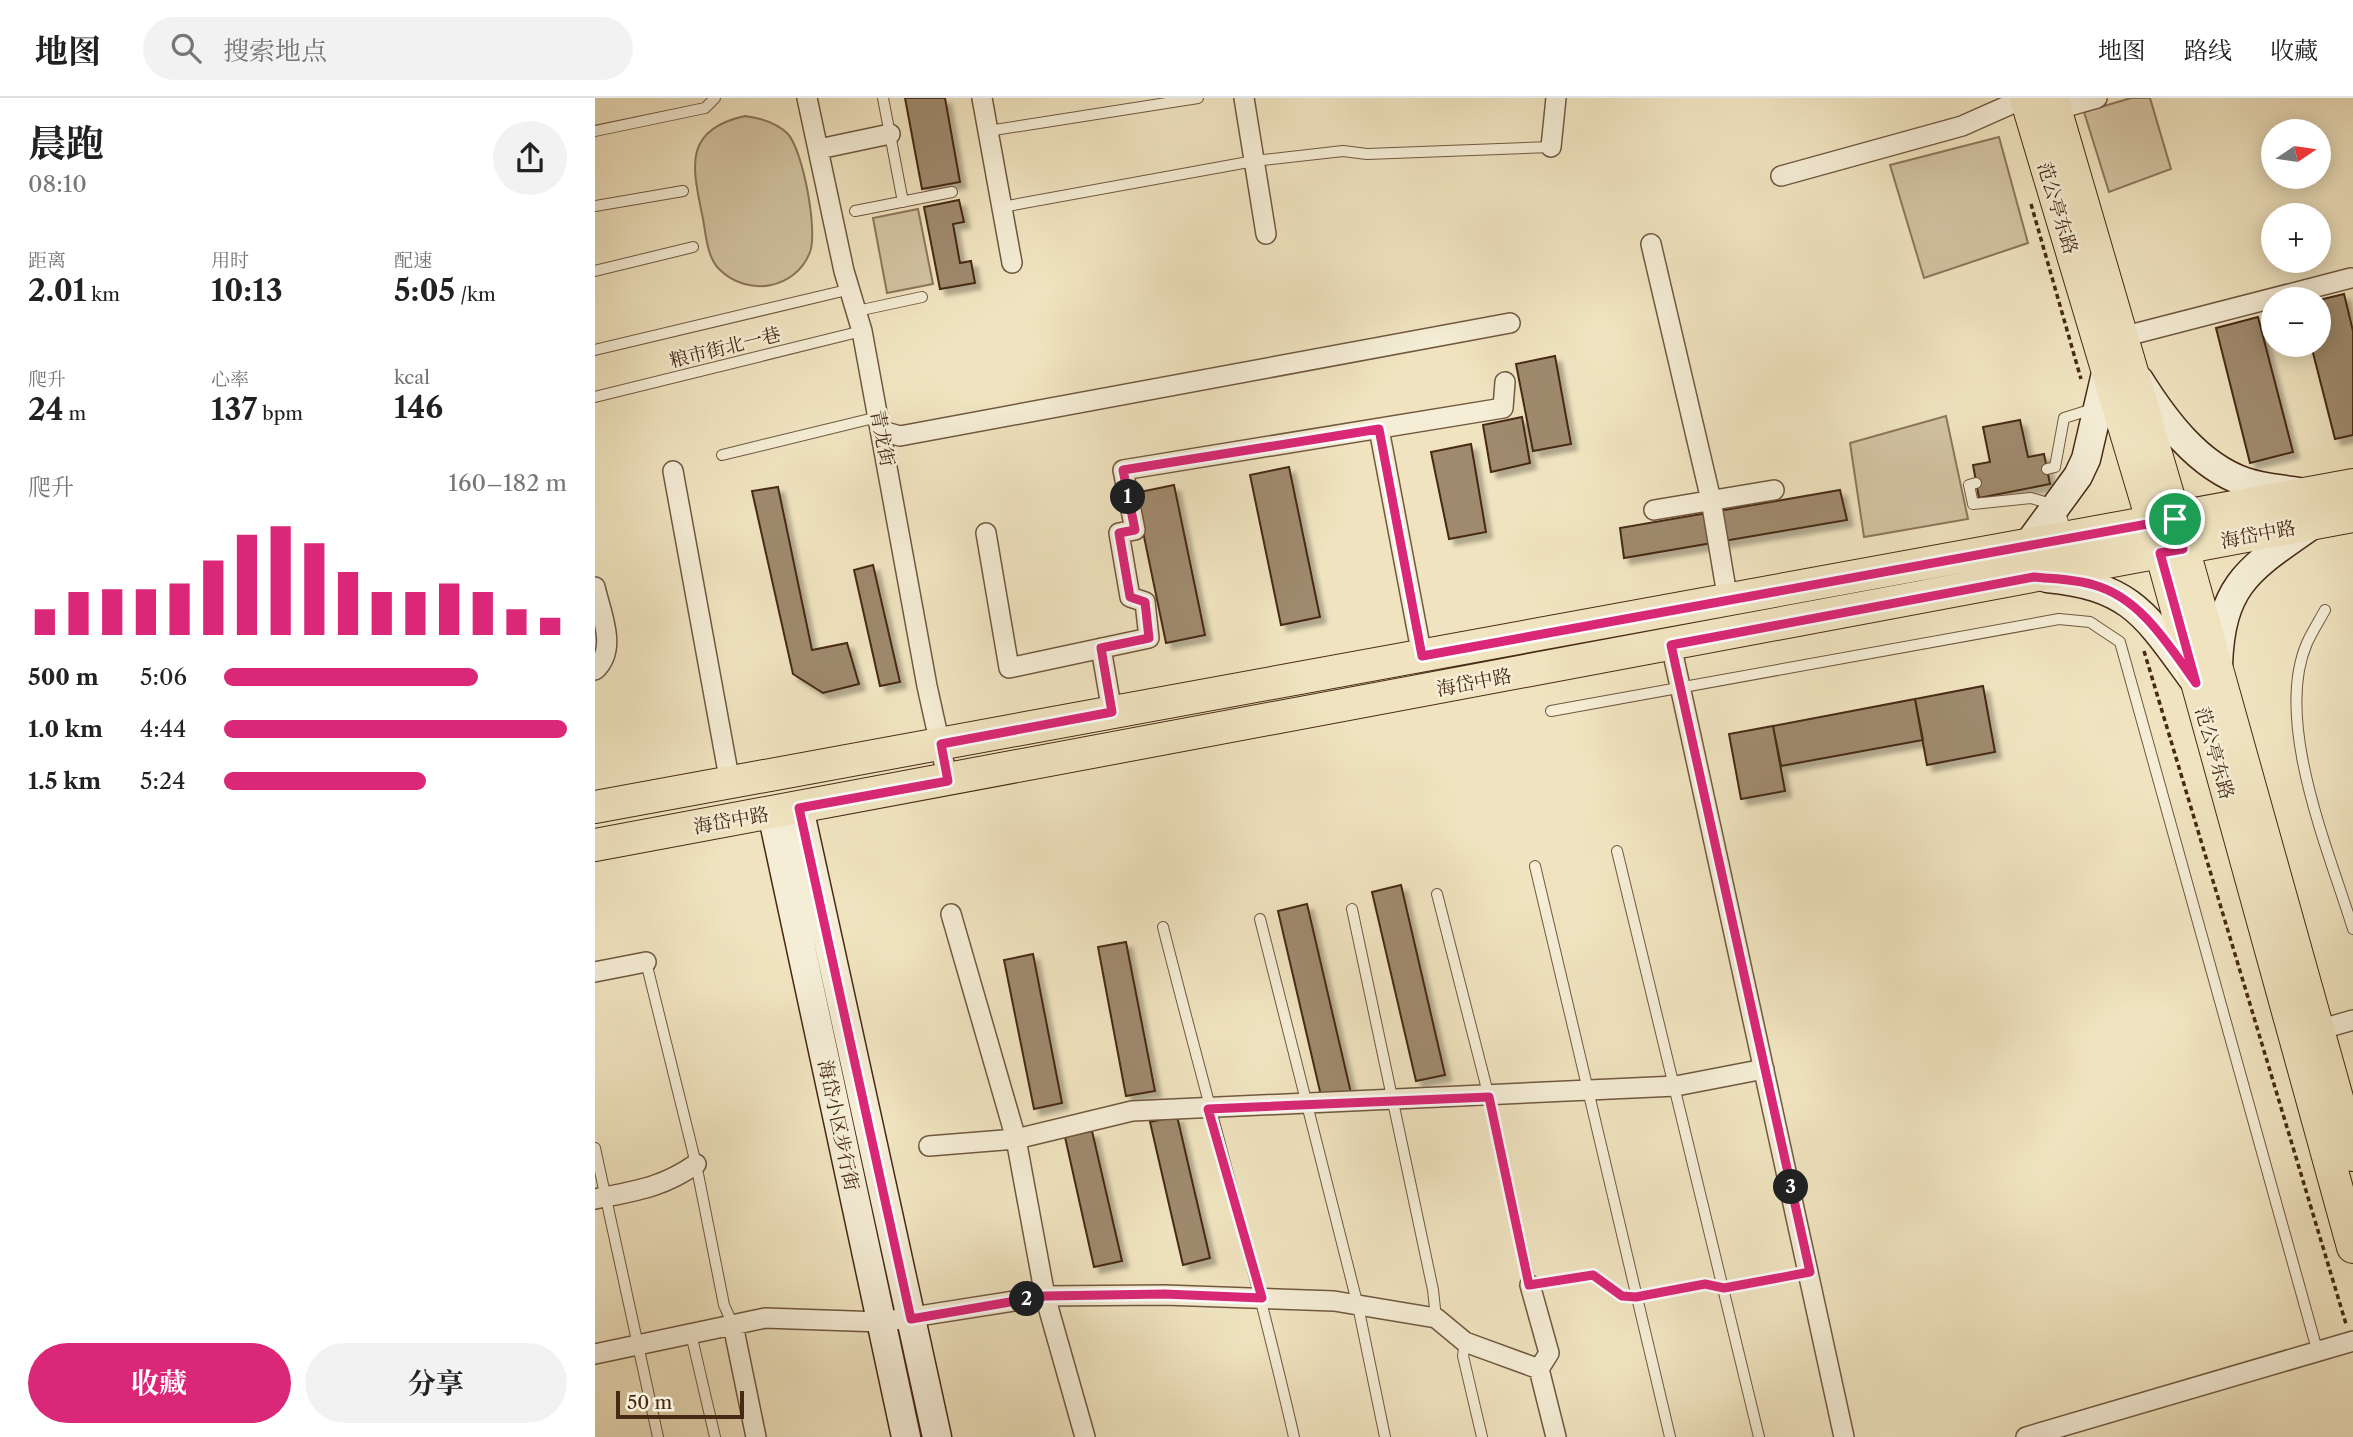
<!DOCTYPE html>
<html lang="zh">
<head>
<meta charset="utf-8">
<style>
  :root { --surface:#fff; --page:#f2f2f2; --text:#222; --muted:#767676; --line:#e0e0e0; --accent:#db2777 }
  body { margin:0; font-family:"Libre Caslon Text","Noto Serif SC",serif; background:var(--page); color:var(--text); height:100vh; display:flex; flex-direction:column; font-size:26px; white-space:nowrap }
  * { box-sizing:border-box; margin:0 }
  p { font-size:23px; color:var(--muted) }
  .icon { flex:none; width:38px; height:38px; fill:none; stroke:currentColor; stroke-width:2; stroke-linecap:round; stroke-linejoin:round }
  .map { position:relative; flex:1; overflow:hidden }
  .details { display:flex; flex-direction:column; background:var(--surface); width:595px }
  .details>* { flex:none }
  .needle { width:46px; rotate:77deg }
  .buttons { position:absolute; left:1666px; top:21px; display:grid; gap:14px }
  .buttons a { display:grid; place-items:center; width:70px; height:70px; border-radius:50%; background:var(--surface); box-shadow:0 4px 18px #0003; font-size:35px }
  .scale { position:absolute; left:21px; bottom:18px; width:128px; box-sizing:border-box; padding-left:7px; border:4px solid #472914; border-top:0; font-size:19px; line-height:24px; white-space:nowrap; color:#472914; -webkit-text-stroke:5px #f5edd6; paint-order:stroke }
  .pin { position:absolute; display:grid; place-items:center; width:60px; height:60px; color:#fff; margin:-30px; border:4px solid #fff; border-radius:50%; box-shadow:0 2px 7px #0007 }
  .km { position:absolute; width:35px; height:35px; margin:-18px; border-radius:50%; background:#222; color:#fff; font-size:19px; line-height:35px; text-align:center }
  .round { display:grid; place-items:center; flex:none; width:74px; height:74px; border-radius:37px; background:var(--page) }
  .headline { display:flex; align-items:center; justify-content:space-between; height:119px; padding:0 28px }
  h1 { font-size:38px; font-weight:700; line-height:52px }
  .metrics { display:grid; grid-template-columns:repeat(3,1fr); gap:10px; height:119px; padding:7px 28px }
  .metrics div { display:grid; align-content:center }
  .metrics b { font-size:30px; font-weight:700 }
  .metrics small { font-size:19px; font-weight:400 }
  .metrics p { font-size:19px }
  .chart { height:196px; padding:14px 28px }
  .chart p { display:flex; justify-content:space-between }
  .chart svg { width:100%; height:126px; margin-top:7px; stroke:var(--accent); stroke-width:6 }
  .primary-button { display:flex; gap:14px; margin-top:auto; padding:14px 28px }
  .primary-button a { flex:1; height:80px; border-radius:42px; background:var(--accent); color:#fff; font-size:28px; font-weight:700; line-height:80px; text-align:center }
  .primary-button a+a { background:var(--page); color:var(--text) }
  ul { padding:0 28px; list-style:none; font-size:23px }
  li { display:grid; grid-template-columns:112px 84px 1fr; align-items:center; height:52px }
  li i { height:18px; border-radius:9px; background:var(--accent) }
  header { display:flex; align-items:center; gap:42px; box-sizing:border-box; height:98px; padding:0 35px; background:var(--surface); border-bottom:2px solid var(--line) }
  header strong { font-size:33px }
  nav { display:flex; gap:38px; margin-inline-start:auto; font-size:24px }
  .search { width:490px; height:63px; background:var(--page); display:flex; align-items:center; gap:18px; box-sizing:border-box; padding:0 24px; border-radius:38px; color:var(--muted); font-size:26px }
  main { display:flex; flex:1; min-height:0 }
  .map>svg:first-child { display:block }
  .green { fill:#d3c4a3; stroke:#8d765c; stroke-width:2 }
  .building { fill:#9f8a6d; stroke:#472914; stroke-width:2; filter:url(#shadow) }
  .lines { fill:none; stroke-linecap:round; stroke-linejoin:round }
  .lane-casing { stroke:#71583f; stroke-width:12 }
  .street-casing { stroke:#71583f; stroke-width:22 }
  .secondary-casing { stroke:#472914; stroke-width:31 }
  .primary-casing { stroke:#472914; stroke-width:34 }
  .path { stroke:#472914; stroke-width:3.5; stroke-dasharray:5 3.5; stroke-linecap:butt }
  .lane { stroke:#f5edd6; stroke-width:10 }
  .street { stroke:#f5edd6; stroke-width:19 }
  .secondary { stroke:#f5edd6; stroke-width:28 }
  .primary { stroke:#f0e4c0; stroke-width:32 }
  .route-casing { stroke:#fff; stroke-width:14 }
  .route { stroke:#db2777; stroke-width:9 }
  .labels { text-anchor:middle; stroke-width:5; stroke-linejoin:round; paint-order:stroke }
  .street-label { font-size:19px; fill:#472914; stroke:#f5edd6 }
</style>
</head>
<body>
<header>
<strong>地图</strong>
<div class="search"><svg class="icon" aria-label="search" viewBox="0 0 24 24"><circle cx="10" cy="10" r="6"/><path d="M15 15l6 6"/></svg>搜索地点</div>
<nav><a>地图</a><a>路线</a><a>收藏</a></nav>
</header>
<main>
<section class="details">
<div class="headline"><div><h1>晨跑</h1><p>08:10</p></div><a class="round"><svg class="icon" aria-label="share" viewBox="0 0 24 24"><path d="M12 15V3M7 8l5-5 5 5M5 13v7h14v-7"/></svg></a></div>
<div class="metrics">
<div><p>距离</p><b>2.01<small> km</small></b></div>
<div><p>用时</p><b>10:13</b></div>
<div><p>配速</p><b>5:05<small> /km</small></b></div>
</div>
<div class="metrics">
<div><p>爬升</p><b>24<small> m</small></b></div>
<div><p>心率</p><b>137<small> bpm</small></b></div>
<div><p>kcal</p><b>146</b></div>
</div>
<div class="chart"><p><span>爬升</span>160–182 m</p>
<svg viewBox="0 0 160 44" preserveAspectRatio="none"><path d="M5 44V35M15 44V29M25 44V28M35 44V28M45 44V26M55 44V18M65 44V9M75 44V6M85 44V12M95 44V22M105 44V29M115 44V29M125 44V26M135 44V29M145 44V35M155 44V38"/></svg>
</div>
<ul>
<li><b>500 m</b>5:06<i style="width:74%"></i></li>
<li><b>1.0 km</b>4:44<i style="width:100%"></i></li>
<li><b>1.5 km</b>5:24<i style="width:59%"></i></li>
</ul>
<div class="primary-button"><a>收藏</a><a>分享</a></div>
</section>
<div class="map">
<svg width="1758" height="1339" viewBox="0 0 1758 1339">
  <defs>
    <filter id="shadow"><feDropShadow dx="6" dy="6" stdDeviation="2" flood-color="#0004"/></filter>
  </defs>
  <rect width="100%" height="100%" fill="#f0e4c0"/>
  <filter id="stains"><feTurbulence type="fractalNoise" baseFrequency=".00286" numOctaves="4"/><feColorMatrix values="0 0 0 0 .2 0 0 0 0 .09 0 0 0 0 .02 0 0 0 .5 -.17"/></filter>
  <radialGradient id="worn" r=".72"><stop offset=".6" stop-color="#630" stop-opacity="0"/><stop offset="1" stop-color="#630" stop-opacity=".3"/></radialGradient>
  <!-- green -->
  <path class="green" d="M1536 0H1555L1576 71 1514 94 1489 14Z
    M150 18C166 20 181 24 193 36 208 53 223 133 215 154 201 191 153 200 124 171 112 159 111 137 108 121 98 71 86 32 150 18Z
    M1404 39 1433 145 1329 180 1295 67Z
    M323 111 338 186 292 195 278 120Z
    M1351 318 1373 421 1269 439 1255 345Z"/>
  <!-- building -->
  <path class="building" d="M310 0H350L365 84 327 91Z
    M364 102 369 124 358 126 365 165 376 163 380 185 345 191 329 109Z
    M1749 196 1758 233V337L1740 341 1716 247H1724V202Z
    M1663 219 1698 354 1655 365 1621 230Z
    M960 258 976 346 938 353 921 266Z
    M960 258 976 346 938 353 921 266Z
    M927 319 935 365 896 374 888 327Z
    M927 319 935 365 896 374 888 327Z
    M1425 322 1433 359 1449 356 1455 386 1384 400 1378 367 1395 364 1388 329Z
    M876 346 891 434 854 441 836 354Z
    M876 346 891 434 854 441 836 354Z
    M694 369 725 519 686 527 655 377Z
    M579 387 610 537 571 545 540 395Z
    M183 389 217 552 252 545 264 586 228 595 198 576 157 393Z
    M1245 392 1252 422 1029 460 1025 430Z
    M278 467 305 584 285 588 259 472Z
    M1388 588 1400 654 1332 667 1320 601Z
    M1320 601 1328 642 1186 668 1178 628Z
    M1178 628 1190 693 1146 701 1134 636Z
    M806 787 850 977 821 983 777 794Z
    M712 806 756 995 727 1002 683 813Z
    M531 844 560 993 531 998 503 849Z
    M438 856 467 1005 439 1011 409 862Z
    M582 1018 615 1160 588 1167 555 1024Z
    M497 1033 527 1163 499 1169 470 1039Z"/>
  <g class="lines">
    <!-- lane casing -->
    <g class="lane-casing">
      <path id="lane" d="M288 0 308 104
        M0 33 110 10 120 0
        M393 33 603 0
        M0 108 88 93
        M407 109 659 63 748 53 772 56 956 49
        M260 113 357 94
        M0 173 98 149
        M262 213 327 199
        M0 252 256 191
        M0 299 267 233
        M127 357 283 319
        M1452 371 1460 369 1469 320 1501 310
        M1381 385 1374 387 1378 406 1436 400 1463 408 1472 437
        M1730 512C1724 523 1717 534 1712 545 1678 623 1734 753 1758 831
        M956 613 1464 521 1495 524 1525 544 1723 1255
        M1022 753 1164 1339
        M940 768 1075 1339
        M842 796 894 999 935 1187
        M757 811 838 1192 841 1220
        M665 821 763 1208 790 1339
        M568 829C611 999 660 1168 699 1339
        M51 864 101 1066 129 1207 138 1227
        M0 1050 63 1339
        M96 1236 120 1339
        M870 1244 868 1258 887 1339"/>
    </g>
    <!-- street casing -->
    <g class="street-casing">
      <path id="street" d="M212 0 249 173 267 233 332 588 353 683
        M387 0 417 165
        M649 0 671 136
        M1460 12 1502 0
        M956 49 961 0
        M224 51 295 36
        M1186 78 1367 28 1430 0
        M1056 146 1116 402 1133 503
        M1527 239 1756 180
        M784 331 827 558
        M287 333 305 338 915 225
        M78 373 135 685
        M1059 412 1179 392
        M391 435 414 570 554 540 550 504 535 499 524 435 540 432 528 372 908 310 910 284
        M0 489C6 516 23 551 0 572
        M1076 547 1249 1339
        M506 550 517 614
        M356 816 421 1041 450 1198 490 1339
        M0 874 51 864
        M1723 932 1758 922
        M334 1048 421 1041 537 1013 1081 988 1169 971
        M0 1101C39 1093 67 1090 101 1066
        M935 1187 954 1255 944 1271 961 1339
        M138 1227 161 1339
        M0 1256 170 1220 286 1224 450 1198 569 1197 739 1203 841 1220 870 1244 944 1271
        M1431 1339 1758 1243"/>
    </g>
    <!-- secondary casing -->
    <g class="secondary-casing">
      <path id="secondary" d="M1544 282C1569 322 1603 368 1650 384 1667 390 1686 391 1704 394
        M1432 448 1483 378 1491 361 1512 271
        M1452 480C1536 488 1551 517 1598 581
        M1623 567C1626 484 1656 470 1718 426
        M204 710 342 1339
        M177 715 311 1339"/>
    </g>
    <!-- primary casing -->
    <g class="primary-casing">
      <path id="primary" d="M1431 0 1558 425 1758 1149
        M1457 0 1580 421 1758 1057
        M0 709 1758 387
        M0 747 1758 418"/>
    </g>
    <!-- path -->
    <path class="path" d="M1436 106 1486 281
      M1549 553 1751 1226
      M950 1185 998 1177 1030 1198
      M1140 1188 1198 1177
      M1055 1196 1116 1187"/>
    <!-- lane -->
    <use href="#lane" class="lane"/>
    <!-- street -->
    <use href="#street" class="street"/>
    <!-- secondary -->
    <use href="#secondary" class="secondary"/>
    <!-- primary -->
    <use href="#primary" class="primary"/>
  </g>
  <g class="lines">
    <!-- route casing -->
    <g class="route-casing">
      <path id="route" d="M784 331 827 558 1580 421 1588 451 1565 455 1601 585C1574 548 1546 500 1499 487 1480 481 1459 481 1439 479L1076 547 1215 1174 1129 1190 1110 1186 1041 1199 1027 1198 998 1177 934 1187 894 999 613 1011 667 1200 569 1196 450 1198 316 1221 204 710 353 683 346 646 517 614 506 550 554 540 550 504 535 499 524 435 540 432 528 372Z"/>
    </g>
    <!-- route -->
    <use href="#route" class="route"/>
  </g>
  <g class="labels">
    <!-- street labels -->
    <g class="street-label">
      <text transform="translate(1463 110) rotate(73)" y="7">范公亭东路</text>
      <text transform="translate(130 249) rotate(-14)" y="7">粮市街北一巷</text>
      <text transform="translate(288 340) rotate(79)" y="7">青龙街</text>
      <text transform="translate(1663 436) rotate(-11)" y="7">海岱中路</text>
      <text transform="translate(879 584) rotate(-11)" y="7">海岱中路</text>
      <text transform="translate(1620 655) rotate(74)" y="7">范公亭东路</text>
      <text transform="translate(136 722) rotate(-10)" y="7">海岱中路</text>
      <text transform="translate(244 1027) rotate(78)" y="7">海岱小区步行街</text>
    </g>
  </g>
  <rect width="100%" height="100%" filter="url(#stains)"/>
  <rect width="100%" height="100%" fill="url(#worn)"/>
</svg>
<div class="buttons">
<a><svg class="needle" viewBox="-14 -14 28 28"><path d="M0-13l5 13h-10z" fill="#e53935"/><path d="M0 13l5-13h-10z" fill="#767676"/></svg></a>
<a>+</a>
<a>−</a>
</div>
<div class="scale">50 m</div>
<div class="pin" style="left:1580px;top:421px;background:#1e9e55"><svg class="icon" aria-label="arrive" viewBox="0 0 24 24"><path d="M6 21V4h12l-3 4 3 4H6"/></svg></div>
<b class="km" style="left:533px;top:399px">1</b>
<b class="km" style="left:432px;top:1201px">2</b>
<b class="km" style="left:1196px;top:1089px">3</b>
</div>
</main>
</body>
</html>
